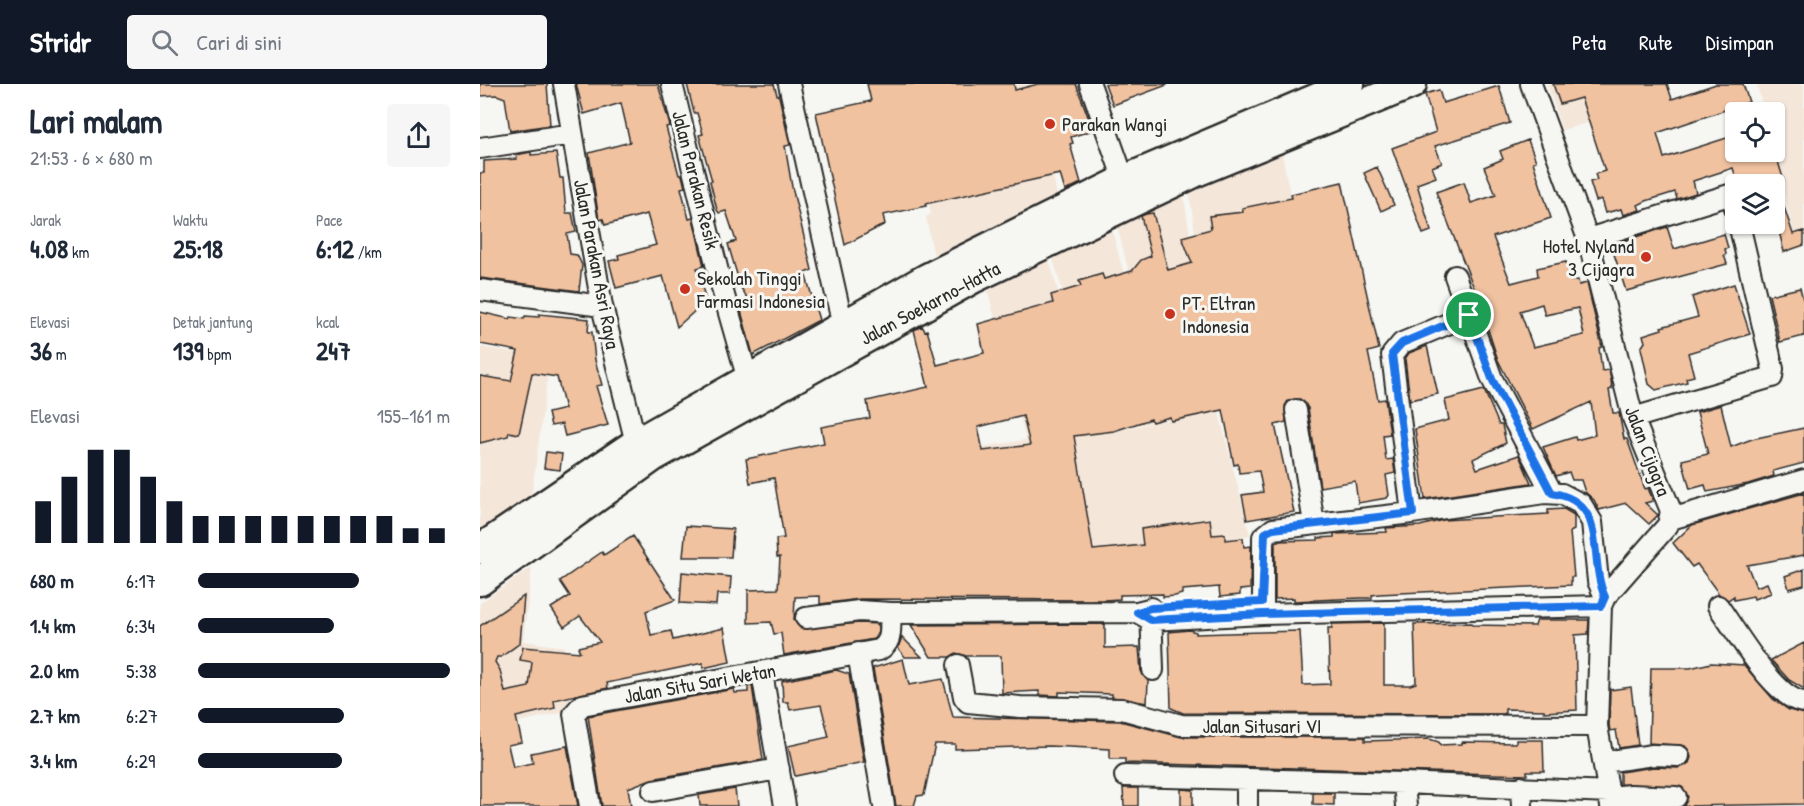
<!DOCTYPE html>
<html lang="id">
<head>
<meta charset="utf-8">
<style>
  :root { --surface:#fff; --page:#f6f6f7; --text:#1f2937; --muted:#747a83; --accent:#111827 }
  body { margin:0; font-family:"Patrick Hand",sans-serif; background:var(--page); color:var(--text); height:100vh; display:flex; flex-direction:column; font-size:22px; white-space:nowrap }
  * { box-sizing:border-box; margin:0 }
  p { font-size:20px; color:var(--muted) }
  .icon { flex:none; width:33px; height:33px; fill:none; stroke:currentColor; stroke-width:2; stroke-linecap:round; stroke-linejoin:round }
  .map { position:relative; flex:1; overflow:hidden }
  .sheet { display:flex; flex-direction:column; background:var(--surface); width:480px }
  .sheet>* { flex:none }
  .buttons { position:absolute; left:1245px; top:18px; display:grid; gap:12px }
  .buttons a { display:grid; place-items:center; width:60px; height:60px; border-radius:6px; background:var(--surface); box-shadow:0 2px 4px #0004; font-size:30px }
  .pin { position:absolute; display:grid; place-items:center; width:51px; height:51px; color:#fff; margin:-26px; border:3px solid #fff; border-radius:50%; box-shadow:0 2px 6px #0007 }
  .round { display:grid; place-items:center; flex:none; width:63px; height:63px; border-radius:6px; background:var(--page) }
  .headline { display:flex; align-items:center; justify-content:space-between; height:102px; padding:0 30px }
  h1 { font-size:33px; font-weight:700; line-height:45px }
  .metrics { display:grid; grid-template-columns:repeat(3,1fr); gap:9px; height:102px; padding:6px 30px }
  .metrics div { display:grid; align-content:center }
  .metrics b { font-size:26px; font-weight:700 }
  .metrics small { font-size:16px; font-weight:400 }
  .metrics p { font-size:16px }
  .chart { height:168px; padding:12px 30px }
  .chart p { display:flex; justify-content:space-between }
  .chart svg { width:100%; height:108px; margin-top:6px; stroke:var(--accent); stroke-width:6 }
  ul { padding:0 30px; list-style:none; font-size:20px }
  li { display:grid; grid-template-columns:96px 72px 1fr; align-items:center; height:45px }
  li i { height:15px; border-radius:8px; background:var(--accent) }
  header { display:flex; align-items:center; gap:36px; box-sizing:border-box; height:84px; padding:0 30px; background:var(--accent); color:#fff }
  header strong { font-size:28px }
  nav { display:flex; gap:33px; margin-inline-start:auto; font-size:21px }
  .search { width:420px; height:54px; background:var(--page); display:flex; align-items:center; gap:15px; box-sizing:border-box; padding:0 21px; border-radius:6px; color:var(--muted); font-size:22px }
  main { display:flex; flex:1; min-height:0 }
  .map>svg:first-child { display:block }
  .built { fill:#f4e6d9 }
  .building { fill:#f1c2a0; stroke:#2b2b2b; stroke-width:1.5; fill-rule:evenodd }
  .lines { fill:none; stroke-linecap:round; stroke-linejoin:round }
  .minor-casing { stroke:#2b2b2b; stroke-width:24 }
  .highway-casing { stroke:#2b2b2b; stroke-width:33 }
  .minor { stroke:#f6f6f2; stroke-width:20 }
  .highway { stroke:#f6f6f2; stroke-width:28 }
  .route-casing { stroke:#fff; stroke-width:12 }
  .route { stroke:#1a73e8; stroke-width:8 }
  .poi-dot { fill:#c8321e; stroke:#f6f6f2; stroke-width:2 }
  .labels { text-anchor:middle; stroke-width:6; stroke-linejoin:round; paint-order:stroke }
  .poi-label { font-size:20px; fill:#2b2b2b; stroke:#f6f6f2; text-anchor:start }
  .street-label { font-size:20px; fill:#2b2b2b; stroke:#f6f6f2 }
</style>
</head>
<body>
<header>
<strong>Stridr</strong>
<div class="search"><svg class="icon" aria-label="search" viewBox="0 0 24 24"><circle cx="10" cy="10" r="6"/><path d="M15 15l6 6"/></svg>Cari di sini</div>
<nav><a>Peta</a><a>Rute</a><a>Disimpan</a></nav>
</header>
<main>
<section class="sheet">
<div class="headline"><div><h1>Lari malam</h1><p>21:53 · 6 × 680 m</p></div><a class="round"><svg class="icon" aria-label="share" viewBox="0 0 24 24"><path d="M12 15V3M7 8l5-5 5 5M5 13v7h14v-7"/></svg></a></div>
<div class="metrics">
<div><p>Jarak</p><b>4.08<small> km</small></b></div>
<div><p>Waktu</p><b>25:18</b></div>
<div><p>Pace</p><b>6:12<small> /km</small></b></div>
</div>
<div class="metrics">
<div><p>Elevasi</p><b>36<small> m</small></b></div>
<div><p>Detak jantung</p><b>139<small> bpm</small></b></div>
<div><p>kcal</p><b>247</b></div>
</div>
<div class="chart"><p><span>Elevasi</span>155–161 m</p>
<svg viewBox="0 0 160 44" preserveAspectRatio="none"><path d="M5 44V27M15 44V17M25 44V6M35 44V6M45 44V17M55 44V27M65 44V33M75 44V33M85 44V33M95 44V33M105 44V33M115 44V33M125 44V33M135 44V33M145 44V38M155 44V38"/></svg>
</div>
<ul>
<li><b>680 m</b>6:17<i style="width:64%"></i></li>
<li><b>1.4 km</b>6:34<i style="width:54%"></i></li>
<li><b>2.0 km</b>5:38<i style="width:100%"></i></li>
<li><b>2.7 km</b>6:27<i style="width:58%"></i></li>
<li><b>3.4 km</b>6:29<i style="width:57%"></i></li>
</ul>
</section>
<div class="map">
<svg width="1324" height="722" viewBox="0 0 1324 722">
  <rect width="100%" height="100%" fill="#f6f6f2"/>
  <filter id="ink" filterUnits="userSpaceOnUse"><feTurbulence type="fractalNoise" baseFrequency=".0167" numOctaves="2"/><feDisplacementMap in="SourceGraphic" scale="12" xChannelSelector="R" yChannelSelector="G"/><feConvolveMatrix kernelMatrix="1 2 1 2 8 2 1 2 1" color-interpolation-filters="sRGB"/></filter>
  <g filter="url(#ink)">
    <!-- built -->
    <path class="built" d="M424 0H549L557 18 577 111 455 177 446 133 451 130Z
      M1067 0H1122L1132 32 1082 46Z
      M1277 0H1324V163L1318 165 1294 68V28H1284Z
      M802 70 849 307 742 327 709 107Z
      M703 108 738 325 770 451 494 499 456 370 546 356 508 207 568 172 618 350 680 338 623 346 572 171 632 146 683 337 687 336 637 142Z
      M0 263 70 274 51 415 0 451Z
      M52 483 43 557 84 563 90 627 38 638 39 648 0 656V519Z"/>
    <!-- building -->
    <path class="building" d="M0 0H67L70 41 30 47 25 14 17 11 0 12Z
      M96 0H178L190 42 186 43 199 91H202L205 103 201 104 209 135 213 134 224 182 217 184 226 217 197 243 183 192 136 204 129 177 139 175 138 171 176 161 167 130 125 141 123 135 119 136 109 69 150 58 141 19 104 30Z
      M207 0H294L297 11 299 12 310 61 305 62 312 103 332 186 325 189 339 236 273 271 260 223 271 220 261 204 248 160 256 157 246 127 239 129 237 126 230 97H232L219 51 223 50 217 29H214Z
      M387 0H534L535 6 558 0H596L613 46 591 53 593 59 590 60 601 99 585 107 580 90 445 120 446 122 403 131 405 140 365 161 336 29 391 17Z
      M625 0H686L687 1 633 21Z
      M1073 0H1187L1192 15 1236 0H1263L1269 18 1177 49 1184 74 1256 51V68H1295L1304 97 1294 100H1258L1253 84 1213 97 1216 109 1197 115 1195 108 1166 117 1158 121 1160 126 1143 131 1141 125 1125 129 1121 115 1116 117 1110 98 1117 96 1115 90 1125 87 1101 14 1080 20Z
      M1019 2 1030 39 955 62 962 79 952 83 956 93 937 100 951 147 943 150 912 64 956 48 945 10 959 6 963 19Z
      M1048 56 1056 77 1053 78 1071 134 1013 153 1031 199 1058 192 1057 184 1086 178 1091 197 1098 196 1099 201 1107 199 1122 263 1119 264 1122 287 1129 286 1131 296 1132 305 1129 306 1133 329H1139L1144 355H1147L1165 405 1168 404 1173 417 1165 419 1178 431 1169 440 1146 419 1119 426 1114 416 1105 408 1101 396H1092L1089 388 1076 392 1063 363 1095 353 1096 356 1115 351 1111 318 1053 345 1018 276 996 209 956 108 984 98 991 119 1016 111 1004 83 1023 75 1020 67ZM1062 220 1065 231 1098 224 1104 251 1053 263 1040 227Z
      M51 68V71L76 69 80 94H83L86 129H92L96 148 87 150 90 170 97 171 102 181 99 207 0 194V89H4V77L37 75 36 71Z
      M897 83 914 121 901 127 884 89Z
      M862 98 899 265 888 268 898 316 905 315 910 350 903 351 906 376 913 375 915 389 906 391 909 411 907 414 878 419 875 397 840 403 828 324 820 315 808 317 805 322 806 338 795 341 814 428 767 436 762 411 783 408 779 387 759 389 758 380 754 381 743 326 691 337 690 333 672 338 671 335 634 347 594 352 613 466 663 461 661 445 730 435 732 451 745 450V456L763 454 764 463 771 462 770 505 760 506V511L740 513 739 503 702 506V510L695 512 683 513V510L640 511V515L624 516 380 515 340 520V512L315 513 314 536 321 545 379 539 398 540V548L394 555 304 571 301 549 294 550 291 538 268 539V506L298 505 300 473H297L296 455 304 454 294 394 270 399 266 375 344 359 341 343 390 334 387 317 448 303 434 246 442 242 445 247 447 246 457 281 504 269 498 240 573 219 571 211 601 202 599 197 622 190 624 195 652 187 661 176 671 172 661 132 666 130 673 129 688 186 712 179 702 153 731 145 729 132 763 128 762 124 812 114 811 110ZM543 332 550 361 503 367 498 343Z
      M1304 123 1313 150 1324 147V161L1304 168 1294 126Z
      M1187 143 1194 165 1244 150 1248 164 1245 165 1246 170 1244 171 1247 180 1146 207 1133 167 1137 159Z
      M1254 200 1270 250 1208 269 1214 292 1206 294 1207 298 1176 306 1169 300 1161 264 1165 258 1163 251 1182 245 1181 243 1218 233 1212 213Z
      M1320 204 1324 219V252L1300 258 1289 211Z
      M0 228 30 235 31 233 44 235 45 232 59 233V230L109 235 108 248H112L115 276 122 301 116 302 128 341 85 352 82 340 71 342 68 329 85 325 77 293 52 289 39 350 29 348 28 352 0 359V292L31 297 38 267 0 260Z
      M947 262 958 310 930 316 925 275 929 269Z
      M1004 306 1019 341H1022L1026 359 993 375 997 385 1039 371 1051 399 945 415 935 345 969 336 965 316Z
      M1241 321 1251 363 1272 355 1324 344V379L1293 387 1294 392 1268 400 1227 408 1225 401 1210 405 1202 376 1228 370 1217 328Z
      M66 368 82 370 80 386 64 384Z
      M1324 409V471L1267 481 1276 503 1287 499 1291 509 1274 515 1273 512 1254 516V512L1248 516 1239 510 1217 480 1212 483 1193 459 1212 441Z
      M1084 425 1094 431V446L1090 448 1094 493H1091V501L899 510 892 511V514H881L814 517V514L795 515V459L798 457 838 456V454L854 453V450L907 448 906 444 940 442 963 436 1068 430V426Z
      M206 442 253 445 251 473H203Z
      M153 452 195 516 166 527 171 551 191 547 193 556 244 544 250 578 223 584V579L127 599 128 604 74 616 75 624 36 633 42 658 28 661 33 683 53 679 51 669 87 662 98 722H0V542L44 512 40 559 21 573H17L15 578 20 586 25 608 49 603 52 578 40 576 43 563 100 568 98 563 120 558 100 532 84 543 71 524 90 512 80 497 122 468 124 471Z
      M1324 485V501L1309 505 1305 492Z
      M202 488 251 493 250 510H237L236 521 200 519Z
      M1057 536H1109L1108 550 1095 551 1097 626 1064 628V626L1025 625V630L703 629 691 624 689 548 709 546 716 548V550L820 547 823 601 850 600 848 544H852V540L904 539V601H930L936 599 934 540 992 539V541L1055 542Z
      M625 540V564L659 563 661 587 668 597 667 619 632 613V610L579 608V612L559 611V607L522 609 521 572H486L476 569 470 573H451L431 541Z
      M422 553 442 573H425L418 564Z
      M1324 559V605L1309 596 1291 576Z
      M423 575 429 601 463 595 473 633 640 637 701 653H885V657L949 655 959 658 960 661 982 660V658L1036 659V656H1063L1064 687H1047V691L645 679V675H630V665L569 662 475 665V660H455L444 711 437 712 434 722H416L393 584Z
      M1231 579 1264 581 1293 615 1309 626 1324 630V720L1203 722 1208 713 1202 703 1140 700V688L1174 683 1199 684 1209 679 1211 673 1205 662 1169 659 1171 584H1210Z
      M356 586 369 590 384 678 315 692 308 662 349 653 341 621 310 626 308 618H303L302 597Z
      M268 602H272L283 676 171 695 148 704 151 722H122L108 632 254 605 255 609 268 608Z
      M1151 603 1158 661 1139 664 1136 646 1130 647 1129 641 1130 606Z
      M643 704H658V722H644Z
      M255 705 257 722H220L219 711Z
      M701 705 713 706V722H701Z
      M833 709H854V721L833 720Z"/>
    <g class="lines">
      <!-- minor casing -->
      <g class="minor-casing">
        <path id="minor" d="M84 0 122 222 156 359
          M192 0 243 208 268 296
          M309 0 363 242
          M610 0 644 96
          M1051 0 1108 155 1153 334 1191 427 1188 441 1125 513 1121 522 1117 642 1131 722
          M0 64 92 50
          M1108 155 1249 111 1252 112 1256 127
          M975 192 1012 295 1072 409
          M0 206 122 222
          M816 326 834 440
          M1153 334 1292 293 1293 285 1259 140
          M932 429 912 271 922 259 989 231
          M1191 435 1324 396
          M1238 522C1255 545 1295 616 1324 618
          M671 524 673 586
          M657 528 671 536 783 530 1121 522
          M783 530V453L793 445 932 429 1064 409 1082 410 1101 420 1112 438 1118 497 1125 513
          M326 534 379 527 411 529 657 528 669 525
          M378 569 404 722
          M478 581 484 613 488 618 540 623 642 625 701 641 1117 642
          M282 589 305 722
          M1124 678 1173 671 1199 672
          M645 692 924 699 1129 708
          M924 699 926 722
          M1041 703 1042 722
          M173 707 299 685
          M1130 713 1151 711 1196 713
          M110 722 94 630 102 621 399 566C414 557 409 545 411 529
          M767 722V696"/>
      </g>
      <!-- highway casing -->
      <g class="highway-casing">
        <path id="highway" d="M0 465 156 359 447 194 644 96 870 0
          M0 497 173 373 494 194 716 88 932 0"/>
      </g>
      <!-- minor -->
      <use href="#minor" class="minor"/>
      <!-- highway -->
      <use href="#highway" class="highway"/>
    </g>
  </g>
  <g class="lines" filter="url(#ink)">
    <!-- route casing -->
    <g class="route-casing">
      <path id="route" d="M989 231 1012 295 1072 409C1130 418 1107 473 1125 513L1121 522 783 530 671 536 657 528 671 524 782 518 785 449 793 445 933 429 912 270 922 259Z"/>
    </g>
    <!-- route -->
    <use href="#route" class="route"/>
  </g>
  <!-- markers -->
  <g class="poi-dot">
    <circle cx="570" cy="40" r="6"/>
    <circle cx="1166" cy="173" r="6"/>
    <circle cx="205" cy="205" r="6"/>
    <circle cx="690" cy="230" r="6"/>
  </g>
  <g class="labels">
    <!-- poi labels -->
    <g class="poi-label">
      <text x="582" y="47">Parakan Wangi</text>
      <text x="1154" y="169" text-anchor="end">Hotel Nyland<tspan x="1154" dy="23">3 Cijagra</tspan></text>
      <text x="217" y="201">Sekolah Tinggi<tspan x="217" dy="23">Farmasi Indonesia</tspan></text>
      <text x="702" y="226">PT. Eltran<tspan x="702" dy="23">Indonesia</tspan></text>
    </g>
    <!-- street labels -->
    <g class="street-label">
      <text transform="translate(216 96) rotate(76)" y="7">Jalan Parakan Resik</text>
      <text transform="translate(117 180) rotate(79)" y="7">Jalan Parakan Asri Raya</text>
      <text transform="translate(450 219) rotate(-28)" y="7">Jalan Soekarno-Hatta</text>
      <text transform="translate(1168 367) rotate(69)" y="7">Jalan Cijagra</text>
      <text transform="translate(220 599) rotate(-10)" y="7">Jalan Situ Sari Wetan</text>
      <text x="782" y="649">Jalan Situsari VI</text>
    </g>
  </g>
</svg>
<div class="buttons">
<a><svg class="icon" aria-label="locate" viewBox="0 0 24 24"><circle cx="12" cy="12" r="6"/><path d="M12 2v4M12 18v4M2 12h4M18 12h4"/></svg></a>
<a><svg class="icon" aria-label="layers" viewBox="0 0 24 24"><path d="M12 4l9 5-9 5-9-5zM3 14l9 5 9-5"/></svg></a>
</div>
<div class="pin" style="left:989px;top:231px;background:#1e9e55"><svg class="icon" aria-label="arrive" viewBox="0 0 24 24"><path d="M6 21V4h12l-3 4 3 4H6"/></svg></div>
</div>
</main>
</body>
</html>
